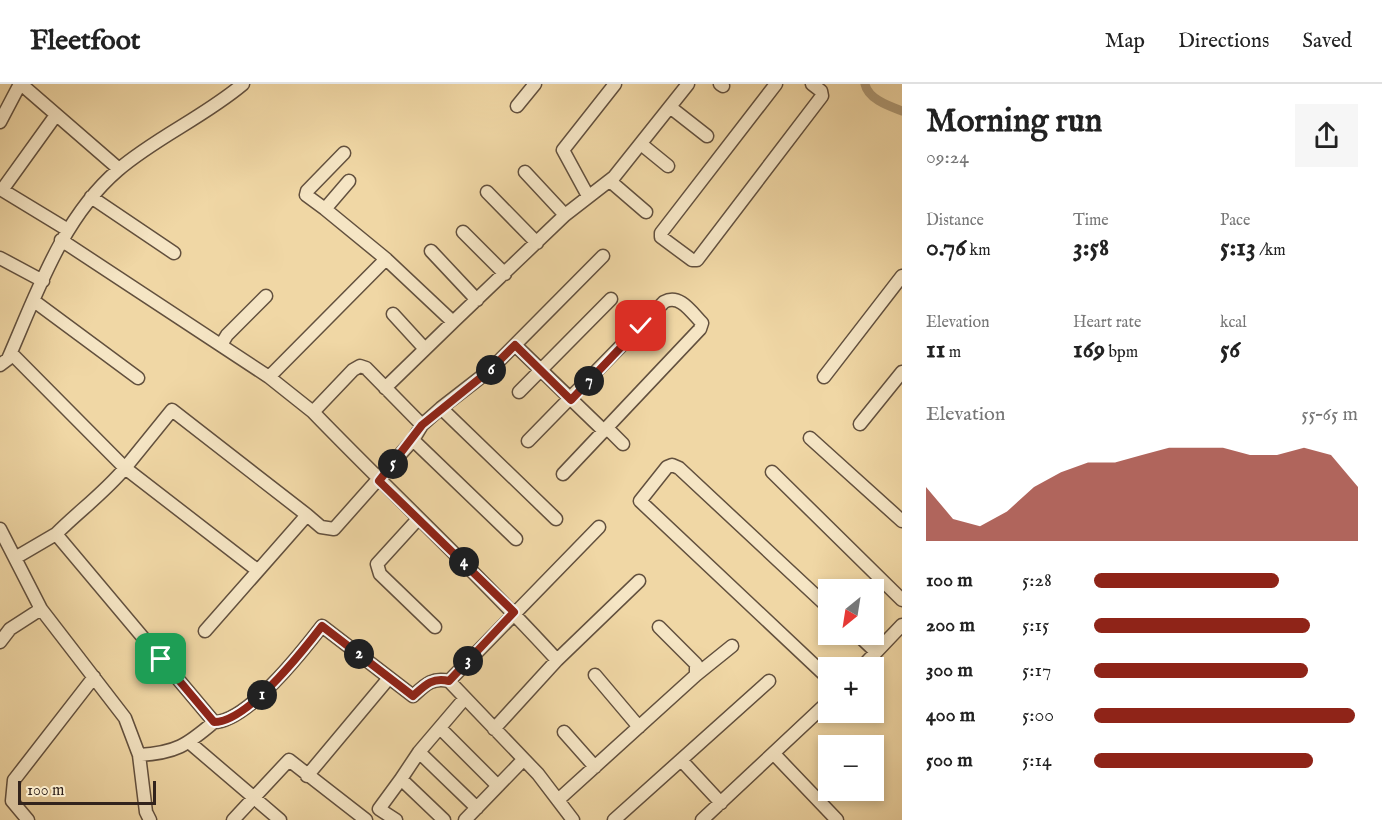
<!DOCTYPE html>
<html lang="en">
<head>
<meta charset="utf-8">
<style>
  :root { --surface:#fff; --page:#f6f6f6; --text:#222; --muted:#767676; --line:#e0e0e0; --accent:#8f2418 }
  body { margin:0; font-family:"IM FELL English",serif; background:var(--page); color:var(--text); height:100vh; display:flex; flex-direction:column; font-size:22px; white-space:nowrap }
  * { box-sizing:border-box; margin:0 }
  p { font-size:20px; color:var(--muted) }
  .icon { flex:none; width:33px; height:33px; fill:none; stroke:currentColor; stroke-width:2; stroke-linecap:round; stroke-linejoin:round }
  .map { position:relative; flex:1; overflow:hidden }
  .details { display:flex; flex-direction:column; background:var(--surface); width:480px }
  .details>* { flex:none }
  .needle { width:39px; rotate:210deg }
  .controls { position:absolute; left:818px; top:495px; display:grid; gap:12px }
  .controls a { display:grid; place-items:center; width:66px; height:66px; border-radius:0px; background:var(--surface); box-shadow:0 3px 9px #0003; font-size:30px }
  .scale { position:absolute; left:18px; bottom:15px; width:138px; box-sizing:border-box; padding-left:6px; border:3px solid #32231c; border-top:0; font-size:16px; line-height:21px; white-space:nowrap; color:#32231c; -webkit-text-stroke:4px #f5e5c4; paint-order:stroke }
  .pin { position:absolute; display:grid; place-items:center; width:51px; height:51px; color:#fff; margin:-26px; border-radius:12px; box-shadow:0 3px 9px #0006 }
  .km { position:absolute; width:30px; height:30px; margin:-15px; border-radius:50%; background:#222; color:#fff; font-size:16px; line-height:30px; text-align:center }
  .round { display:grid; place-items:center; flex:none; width:63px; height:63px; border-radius:0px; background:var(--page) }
  .headline { display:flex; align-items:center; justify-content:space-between; height:102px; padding:0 24px }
  h1 { font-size:33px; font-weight:700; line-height:45px }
  .metrics { display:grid; grid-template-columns:repeat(3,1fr); gap:9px; height:102px; padding:6px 24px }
  .metrics div { display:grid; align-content:center }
  .metrics b { font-size:26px; font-weight:700 }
  .metrics small { font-size:16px; font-weight:400 }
  .metrics p { font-size:16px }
  .chart { height:168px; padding:12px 24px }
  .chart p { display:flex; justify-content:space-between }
  .chart svg { width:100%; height:108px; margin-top:6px; fill:var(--accent); opacity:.7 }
  ul { padding:0 24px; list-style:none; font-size:20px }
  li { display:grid; grid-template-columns:96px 72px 1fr; align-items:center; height:45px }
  li i { height:15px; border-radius:8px; background:var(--accent) }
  header { display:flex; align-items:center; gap:36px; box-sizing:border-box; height:84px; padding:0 30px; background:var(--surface); border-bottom:2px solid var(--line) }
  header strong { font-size:28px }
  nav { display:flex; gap:33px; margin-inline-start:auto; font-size:21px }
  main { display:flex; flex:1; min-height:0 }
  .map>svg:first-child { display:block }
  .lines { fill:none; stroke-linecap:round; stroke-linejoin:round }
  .canal { stroke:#af9a76; stroke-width:9 }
  .minor-casing { stroke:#62503e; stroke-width:15 }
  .minor { stroke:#f5e5c4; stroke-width:12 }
  .route-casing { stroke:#fff; stroke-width:12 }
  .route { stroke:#8f2418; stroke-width:8 }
</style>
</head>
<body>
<header>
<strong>Fleetfoot</strong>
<nav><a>Map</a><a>Directions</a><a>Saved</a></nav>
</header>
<main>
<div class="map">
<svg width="902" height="736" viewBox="0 0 902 736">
  <rect width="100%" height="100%" fill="#f0d7a5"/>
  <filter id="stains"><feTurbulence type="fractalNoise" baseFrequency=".00333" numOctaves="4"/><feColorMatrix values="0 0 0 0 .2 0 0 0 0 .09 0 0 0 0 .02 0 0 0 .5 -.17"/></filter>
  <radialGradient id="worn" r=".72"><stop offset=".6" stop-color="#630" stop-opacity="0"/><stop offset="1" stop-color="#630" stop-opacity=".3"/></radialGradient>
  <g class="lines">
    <!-- canal -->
    <path class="canal" d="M865 0C868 15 889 22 902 27"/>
    <!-- minor casing -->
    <g class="minor-casing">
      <path id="minor" d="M21 0 119 85
        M720 0 723 2
        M776 0 661 149V153L692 176H697L822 12 821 7 812 0
        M517 22 535 0
        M670 23 707 52
        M56 31 2 106 68 146
        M0 38 20 0
        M641 60 668 82
        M525 88 565 131
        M349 97 325 125 386 175
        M610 97 646 128
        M487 108 537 159
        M588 112 563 66 615 0
        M91 113 174 169
        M325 125 306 111 307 107 344 69
        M463 148 505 190
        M61 156 269 293 386 175 453 238 565 131 614 93 688 0
        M431 167 477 216
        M0 174 43 197
        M34 217 138 294
        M393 230 425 265
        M221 261 227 251 266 212
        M515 261 603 346 607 344 623 360
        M11 269 125 384 172 326 307 431 205 547
        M0 281 8 275C37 209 62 134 118 86 155 54 204 33 243 0
        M269 293 313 328 353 286 360 282 366 284 422 341 441 324 556 435
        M824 293 902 192
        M385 304 453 238
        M519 308 611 215
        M441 324 490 286 603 172
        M313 328C394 412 479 490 557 576L494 645
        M860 340 902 288
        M422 341 413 356 516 455
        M810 354 902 437
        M528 357 664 218C680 209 692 229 702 239L700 245 563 390
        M772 388 902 516
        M307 431 321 443 334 445 413 356
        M418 435 377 480 380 490 435 543
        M0 445 41 525 125 634 139 671 146 728 150 736
        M15 474 56 450
        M828 523 679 384 672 381 667 383 640 417 828 594
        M857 550 876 568
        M0 558 10 545 41 525
        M557 576 639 497
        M861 584 902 541
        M595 591 639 643
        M696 591 732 562
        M449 597 599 443
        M465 614 419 668 477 724
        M214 638 56 450C79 427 104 409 125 384L257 486
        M440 644 498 702
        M564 648 595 683
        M190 659 280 736
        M774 670 837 736
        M139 671C176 669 187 661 214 638 247 638 302 568 322 542L413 612C425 601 432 593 449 597L538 690 573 736
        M681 676 721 719
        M307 692 389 594
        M401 695 419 668
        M558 716 696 591V580L659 543
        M28 736 12 717 14 696 94 593
        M233 736 289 676 366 736
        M396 736 379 725 401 695 444 736
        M465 736 523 676
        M614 736 769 597
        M702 736 828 618"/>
    </g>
    <!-- minor -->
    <use href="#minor" class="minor"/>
  </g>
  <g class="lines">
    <!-- route casing -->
    <g class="route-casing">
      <path id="route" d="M161 575 214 638C247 638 302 568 322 542L413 612C425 601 432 593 449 597L514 528 379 397 422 341 490 286 515 261 571 316 641 242"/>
    </g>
    <!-- route -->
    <use href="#route" class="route"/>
  </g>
  <rect width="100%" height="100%" filter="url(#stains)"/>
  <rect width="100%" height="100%" fill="url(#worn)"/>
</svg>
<div class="controls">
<a><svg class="needle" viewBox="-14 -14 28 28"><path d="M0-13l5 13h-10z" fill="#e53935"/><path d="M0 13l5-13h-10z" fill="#767676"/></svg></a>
<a>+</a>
<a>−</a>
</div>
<div class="scale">100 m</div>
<div class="pin" style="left:161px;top:575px;background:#1e9e55"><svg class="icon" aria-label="arrive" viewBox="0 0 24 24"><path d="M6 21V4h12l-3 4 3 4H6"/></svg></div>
<div class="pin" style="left:641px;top:242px;background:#d93025"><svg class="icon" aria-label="check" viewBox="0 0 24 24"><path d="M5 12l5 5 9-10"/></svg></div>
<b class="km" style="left:262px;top:611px">1</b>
<b class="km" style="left:359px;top:570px">2</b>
<b class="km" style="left:468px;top:577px">3</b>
<b class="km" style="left:464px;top:478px">4</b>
<b class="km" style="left:393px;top:380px">5</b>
<b class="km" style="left:491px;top:286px">6</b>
<b class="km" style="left:589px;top:297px">7</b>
</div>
<section class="details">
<div class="headline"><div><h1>Morning run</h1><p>09:24</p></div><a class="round"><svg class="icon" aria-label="share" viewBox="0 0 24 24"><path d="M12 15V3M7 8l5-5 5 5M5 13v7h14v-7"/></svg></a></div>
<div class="metrics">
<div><p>Distance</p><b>0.76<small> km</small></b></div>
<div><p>Time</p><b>3:58</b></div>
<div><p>Pace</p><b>5:13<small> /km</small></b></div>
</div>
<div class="metrics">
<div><p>Elevation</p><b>11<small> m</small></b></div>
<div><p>Heart rate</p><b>169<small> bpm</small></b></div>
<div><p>kcal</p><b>56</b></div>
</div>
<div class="chart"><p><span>Elevation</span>55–65 m</p>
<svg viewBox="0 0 160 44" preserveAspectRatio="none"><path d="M0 44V22L10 35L20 38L30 32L40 22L50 16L60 12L70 12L80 9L90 6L100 6L110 6L120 9L130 9L140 6L150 9L160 22V44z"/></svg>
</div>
<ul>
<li><b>100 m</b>5:28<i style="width:70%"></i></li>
<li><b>200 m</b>5:15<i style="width:82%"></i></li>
<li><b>300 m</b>5:17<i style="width:81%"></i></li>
<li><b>400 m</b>5:00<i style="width:99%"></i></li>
<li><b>500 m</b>5:14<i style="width:83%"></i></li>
</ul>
</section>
</main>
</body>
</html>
